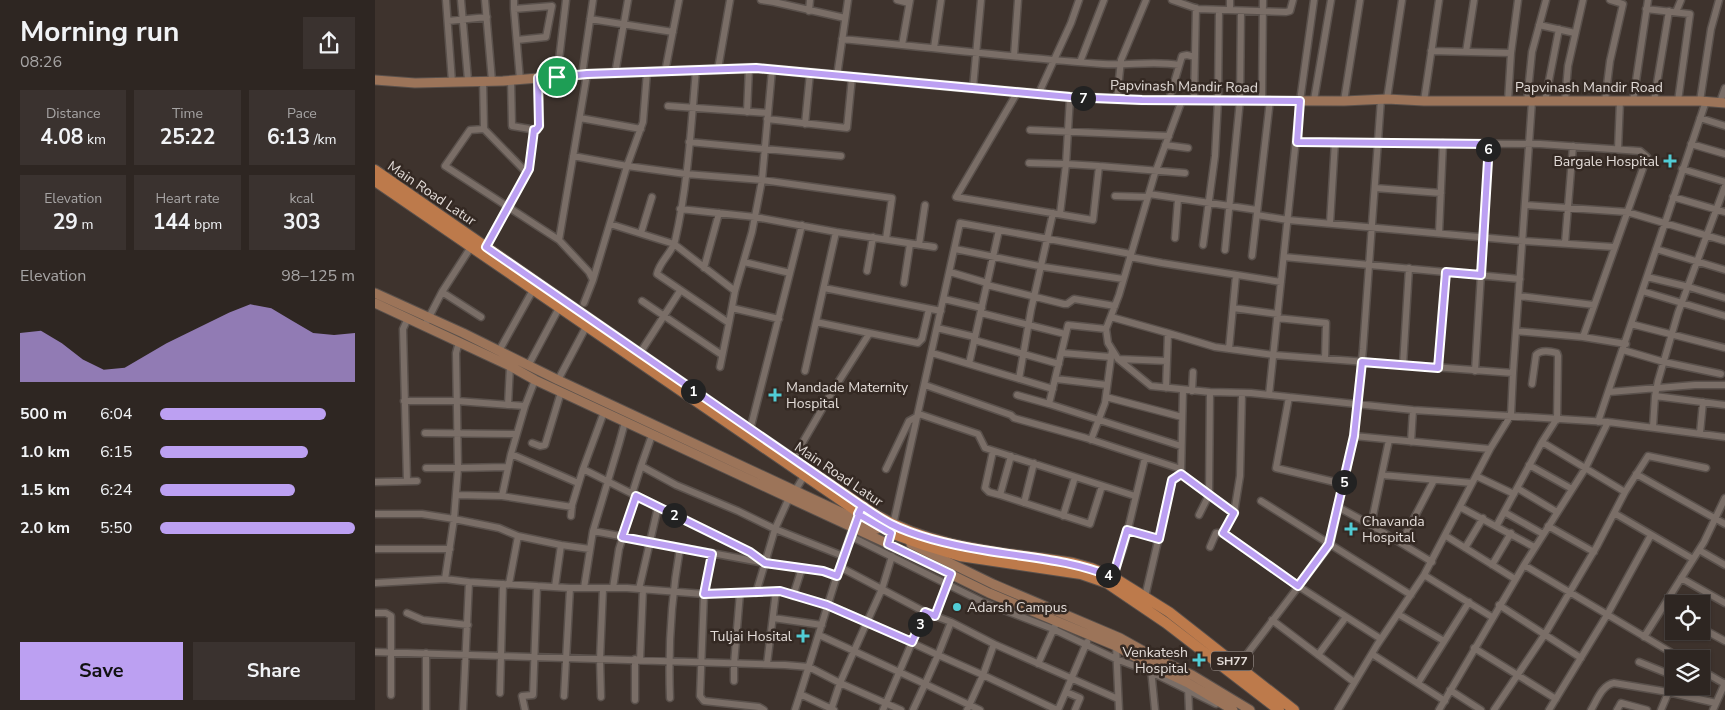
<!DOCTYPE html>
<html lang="en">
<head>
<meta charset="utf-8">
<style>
  :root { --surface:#2e2622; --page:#3a322f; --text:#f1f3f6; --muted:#a7a5a5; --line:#494340; --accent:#bca0f2 }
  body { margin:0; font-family:"Nunito Sans",sans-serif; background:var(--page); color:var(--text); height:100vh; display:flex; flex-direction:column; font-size:19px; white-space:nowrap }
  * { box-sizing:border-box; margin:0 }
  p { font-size:16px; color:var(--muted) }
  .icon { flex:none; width:28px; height:28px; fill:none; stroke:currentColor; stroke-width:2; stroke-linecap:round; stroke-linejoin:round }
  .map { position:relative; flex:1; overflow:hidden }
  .side { display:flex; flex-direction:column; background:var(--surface); width:375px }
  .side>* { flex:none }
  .fabs { position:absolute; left:1290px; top:595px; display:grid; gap:10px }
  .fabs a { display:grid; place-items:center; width:45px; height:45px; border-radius:0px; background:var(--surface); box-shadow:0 1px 4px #0004,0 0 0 1px var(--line); font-size:25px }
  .pin { position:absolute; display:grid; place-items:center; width:42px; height:42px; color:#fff; margin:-21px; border:2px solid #fff; border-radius:50%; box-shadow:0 1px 5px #0007 }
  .km { position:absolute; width:25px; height:25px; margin:-12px; border-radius:50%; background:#222; color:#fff; font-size:14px; line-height:25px; text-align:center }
  .round { display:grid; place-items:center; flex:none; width:52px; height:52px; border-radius:0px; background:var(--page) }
  .headline { display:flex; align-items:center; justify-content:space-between; height:85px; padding:0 20px }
  h1 { font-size:28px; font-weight:700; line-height:38px }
  .metrics { display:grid; grid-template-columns:repeat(3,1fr); gap:8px; height:85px; padding:5px 20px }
  .metrics div { display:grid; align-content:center; border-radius:0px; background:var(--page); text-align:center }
  .metrics b { font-size:21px; font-weight:700 }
  .metrics small { font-size:14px; font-weight:400 }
  .metrics p { font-size:14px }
  .chart { height:140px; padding:10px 20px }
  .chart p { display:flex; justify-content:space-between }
  .chart svg { width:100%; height:90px; margin-top:5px; fill:var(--accent); opacity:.7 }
  .cta { display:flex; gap:10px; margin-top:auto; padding:10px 20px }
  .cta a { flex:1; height:58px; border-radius:0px; background:var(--accent); color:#111; font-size:20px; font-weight:700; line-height:58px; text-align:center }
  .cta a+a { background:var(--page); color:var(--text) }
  ul { padding:0 20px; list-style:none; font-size:16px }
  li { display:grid; grid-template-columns:80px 60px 1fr; align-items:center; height:38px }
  li i { height:12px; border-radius:6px; background:var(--accent) }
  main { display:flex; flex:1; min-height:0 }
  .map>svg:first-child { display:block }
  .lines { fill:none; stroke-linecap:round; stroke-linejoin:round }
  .street-casing { stroke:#5a514c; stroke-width:9 }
  .secondary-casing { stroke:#5a514c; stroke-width:11 }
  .primary-casing { stroke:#5a514c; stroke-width:12 }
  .street { stroke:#7a6e67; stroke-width:6 }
  .secondary { stroke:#9c7459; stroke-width:9 }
  .primary { stroke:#bd7a4b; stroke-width:10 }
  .route-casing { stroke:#fff; stroke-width:10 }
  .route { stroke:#bca0f2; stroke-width:6 }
  .poi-dot { fill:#51ccd5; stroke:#342923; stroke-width:2 }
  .labels { text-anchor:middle; stroke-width:5; stroke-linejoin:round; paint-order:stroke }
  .shield { fill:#342923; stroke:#aea6a2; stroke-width:1 }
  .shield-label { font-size:12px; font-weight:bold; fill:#e3dcd8 }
  .street-label { font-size:14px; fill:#e3dcd8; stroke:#342923 }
  .poi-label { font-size:14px; fill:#e3dcd8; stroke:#342923; text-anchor:end }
</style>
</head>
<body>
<main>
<section class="side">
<div class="headline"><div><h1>Morning run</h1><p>08:26</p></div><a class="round"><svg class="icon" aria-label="share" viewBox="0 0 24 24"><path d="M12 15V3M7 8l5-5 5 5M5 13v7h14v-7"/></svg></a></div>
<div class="metrics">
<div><p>Distance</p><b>4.08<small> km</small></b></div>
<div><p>Time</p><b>25:22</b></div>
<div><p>Pace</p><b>6:13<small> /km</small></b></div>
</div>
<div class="metrics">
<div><p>Elevation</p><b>29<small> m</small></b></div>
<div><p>Heart rate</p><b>144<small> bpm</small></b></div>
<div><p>kcal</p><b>303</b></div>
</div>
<div class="chart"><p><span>Elevation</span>98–125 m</p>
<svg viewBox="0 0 160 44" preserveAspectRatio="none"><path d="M0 44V20L10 19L20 25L30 33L40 38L50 37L60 31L70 25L80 20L90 15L100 10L110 6L120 8L130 14L140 20L150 21L160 20V44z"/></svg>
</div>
<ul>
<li><b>500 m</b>6:04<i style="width:85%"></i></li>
<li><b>1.0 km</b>6:15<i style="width:76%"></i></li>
<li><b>1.5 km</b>6:24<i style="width:69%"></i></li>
<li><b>2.0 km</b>5:50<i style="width:100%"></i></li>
</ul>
<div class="cta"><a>Save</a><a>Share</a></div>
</section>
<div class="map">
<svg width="1350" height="710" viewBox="0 0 1350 710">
  <rect width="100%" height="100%" fill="#3e332d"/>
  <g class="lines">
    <!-- street casing -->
    <g class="street-casing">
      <path id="street" d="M71 0 77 82
        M86 0 93 80
        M110 0 117 81
        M139 0V9
        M386 0 399 2
        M399 0V2L470 18
        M522 0 534 3
        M797 0 823 9 911 12 915 11 918 0
        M855 0V10
        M1271 9 1315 14 1303 101
        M434 11 435 0
        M1301 12 1306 0
        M215 19 298 32
        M73 21 112 17
        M1164 25 1200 33
        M467 39 527 45 535 0
        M142 40 171 37 177 6 139 9 145 80
        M527 45C594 52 661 59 728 64 754 66 778 60 804 65
        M559 48 566 0
        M1056 51 1136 53 1143 0
        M1091 52 1099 0
        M639 56 643 0
        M705 62 729 0
        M343 69 355 0
        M321 70C316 127 313 185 300 241 297 253 284 262 282 274L354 323 360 291 377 232 387 180 397 70
        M290 72 304 0
        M240 74 253 0
        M207 75 218 0
        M462 76 473 0
        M182 77 191 0
        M136 80 137 126 161 130 165 126 163 78
        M108 81 109 129 152 173
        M598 88 606 0
        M642 93 581 197 718 220 724 166 691 164 695 97
        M663 95 696 23 704 0
        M742 99 746 60 771 0
        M1012 99 1027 0
        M794 100 807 56 812 55 820 57
        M807 100 780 173 744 295 731 329 733 343 743 359 776 386 835 392 876 393 1038 410 1233 422 1350 437
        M819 100 821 8
        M887 100 888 0
        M939 100 956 0
        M969 101 985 0
        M1049 101 1064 0
        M1133 101 1136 53
        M1152 101 1157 52 1171 0
        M1170 101 1184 29
        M1190 101 1193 66 1208 0
        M1230 101 1235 61 1248 4 1235 0
        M1258 101 1273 0
        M1279 101 1294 11
        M1325 101 1336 29 1344 0
        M1345 102 1350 88
        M293 106 393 113
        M372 112 374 68
        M205 118 266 129
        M1325 118 1350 126
        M392 119 472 128 477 77
        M430 124 435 73
        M109 129 95 130 70 166 184 240 214 272 218 280 209 303
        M655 130 794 136
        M314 142 466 156
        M922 142 1165 144 1265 151 1272 157 1208 337
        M1316 144 1350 154
        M790 145 813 148
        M1243 149 1245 101
        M198 156 252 166 311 174 387 180 517 198 511 239
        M654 163 691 164 685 214
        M724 166 810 173
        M1307 169 1350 182
        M1000 188 1066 193
        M774 194 882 210
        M740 196 773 197
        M1298 197 1350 212
        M1150 205 1252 212 1350 241
        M305 209 380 217 461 232 430 371
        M882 215 913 220 1148 241 1239 247
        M955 223 960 142
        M235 224 299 244 360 291
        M461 232 559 247
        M266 233 277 197
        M1064 233 1068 143
        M800 238 803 199
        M184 240 212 74
        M1190 243 1198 146
        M544 245 550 205
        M828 245 840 156 843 100 844 10
        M111 247 154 169 159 130
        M580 249 669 267 748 279
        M1281 249 1350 270
        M850 250 865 100 866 11
        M877 256 895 100
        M755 257 787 263 906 282
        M909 257 1145 279
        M369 262 415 273 375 430
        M329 268 344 213
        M492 271 498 237
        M575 272 612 283
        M415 273 427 225
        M1272 277 1314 287 1350 298
        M218 280 252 166 268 122 272 72
        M529 283 535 244
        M612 285 689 304H692L699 299 740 306
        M449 288 566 311
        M1267 291 1350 316
        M67 292 106 317
        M1144 296 1219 305
        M569 299 607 308
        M267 301 347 355
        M357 308 404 319
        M858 308 903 314
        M606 313 690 334
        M736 317 793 333 791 388
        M902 318 951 323 950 359
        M52 321 67 292 96 247
        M441 322 543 343 547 339 554 309
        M1256 324 1350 348
        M562 328 600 337
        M1141 331 1208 337 1251 344
        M793 333 840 347 899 355 1138 373 1136 415 1115 449 1049 575 1002 645 963 710
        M599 340 684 364
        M854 349 861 275
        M1248 350 1289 362 1346 374
        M124 351 158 290
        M265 353 305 291
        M557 353 678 389
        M687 353 736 357
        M743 359 792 361
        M594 364 624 230
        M1028 365 1034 268
        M153 366 184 308
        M345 367 354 323
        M1063 367 1071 272
        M1100 371 1114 144
        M1138 373 1157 101
        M644 379 656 310 678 213
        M681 379 732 385
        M183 380 211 327
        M1157 384 1161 355C1166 349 1175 351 1182 353L1183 356 1182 420
        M550 385 636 415 639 418 711 438 806 469
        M817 391 818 372
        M1234 392 1320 385H1350
        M642 395 674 404 806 446
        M894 395 925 101 939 0
        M1280 396 1350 405
        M731 397 807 417
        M914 397 901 468 968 484
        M29 401H82L150 406
        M674 404 693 325 731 329
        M133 405 135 366
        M544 414 603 434 610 448 760 496
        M250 422 244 444 218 531 390 563
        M1223 422 1331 101
        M1278 427 1280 396 1283 381 1303 313 1350 186
        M50 433 141 434
        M1325 433 1328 402
        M277 435 266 466 301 485 363 511 400 529 468 556
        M979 436 1115 449
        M716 440 730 403 737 350
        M1014 440 996 525 1057 562
        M1036 442 1038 410
        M1167 442 1250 492
        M157 443 165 446 170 445 186 392
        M618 451 610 488 614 492 625 495
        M136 454 150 406 160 380
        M636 456 625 495 715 524 727 486
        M418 459 457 392 494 334
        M1154 465 1197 489
        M51 468H83L81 353 84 342
        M208 469 229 412
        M511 469 534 421 543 416
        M806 474 859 513 848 533
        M1261 474 1350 524
        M1007 475 1097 483
        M1101 476 1139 494
        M32 481 28 329 33 318
        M0 482 42 481
        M1142 488 1182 512
        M420 491 429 476
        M257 494 266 466
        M81 495 127 496
        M886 501 1036 595
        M649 503 659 463
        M197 507 127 496 136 454 203 483
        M963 507 996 525
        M1085 507 1159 547
        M1129 512 1168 534
        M859 513 865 476 867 393
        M1239 513 1318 559
        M0 514H47L79 519 83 468 132 467
        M824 515 834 495 835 392
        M196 516 197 505 208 469 375 553 387 561
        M688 516 700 477
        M518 525 585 223 756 254
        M1122 525 1167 442 1181 420
        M1173 526 1219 552
        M752 530 784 539
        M475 536 608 602 678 629 741 659 776 672 841 704
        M1071 536 1140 579
        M1026 543 1059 480
        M835 547 841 533H847L923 586 1006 639
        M1090 548 1108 518
        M0 549H75
        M1324 550 1350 565
        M390 563 400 529 414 498
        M1117 565 1136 533
        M1149 565 1307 659
        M465 567 550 612
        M1049 575 1117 617
        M738 577 749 546 770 458
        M1306 578 1350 603
        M94 582 70 579 79 519 124 528 143 536
        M0 583 70 579
        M134 584 143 536 186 545
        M180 587 186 545 215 549
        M209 588 218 531
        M238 588 244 549 261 496
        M264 589 283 507
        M365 593 329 594 325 696 329 701 384 707 389 710
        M381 593 390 563 448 571 462 576
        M418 596 427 568
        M770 597 797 480 806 474 808 390
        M1124 605 1206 658
        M1288 607 1299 613
        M0 613H11L16 616V695
        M32 613 48 620 93 625
        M1023 614 1069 641
        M560 616 576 622 563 655 608 675 592 710
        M398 618 447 625
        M897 620 979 682
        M576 622 619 644 608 675 682 710
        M1326 628 1350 641
        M444 635 479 651 492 622 563 655 550 684 605 710
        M1269 637 1329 542 1350 498
        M619 644 743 699
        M741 646 744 710
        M1099 648 1181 699
        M0 652 410 665 434 667 465 683 479 651 550 684 538 710
        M51 653V710
        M997 654 1070 701
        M943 655 971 617
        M260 659V700
        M265 660 268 589
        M1264 662 1299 676
        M392 664 401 591
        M663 664 680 626
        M863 666 955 545 979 436 988 349 1006 99
        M776 669 780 710
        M1326 670 1350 684
        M359 681V664L365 593 405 591 452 605 492 622 507 589 517 556
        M1043 683 1094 602
        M813 687 814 710
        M1075 690 1106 710
        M691 692 705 698 700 710
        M125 693 128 584
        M425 694 459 710
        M189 696 195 588
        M226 697 225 659 228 589
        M295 698C293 646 296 599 305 548
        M88 710 94 582 195 588H252L329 594 337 554
        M150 710 147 696 158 695 162 586
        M420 710C440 648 458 585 479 524
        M456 710 465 683 526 710
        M508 710 550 612 560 616 577 572
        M683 710 712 642
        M1064 710 1149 565 1210 469 1233 422
        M1119 710 1170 634 1222 546 1250 492 1273 456 1331 468
        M1174 710 1232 615 1276 535
        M1216 710C1222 700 1227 685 1239 683L1293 692 1341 703
        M1242 710 1246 703 1272 710
        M1286 710 1299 679
        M1338 710 1350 683"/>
    </g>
    <!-- secondary casing -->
    <g class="secondary-casing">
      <path id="secondary" d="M0 80 40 83 128 81 212 74 381 68 695 97 767 100 969 101 1012 99 1049 101H1325L1350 103
        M0 293 88 333 183 380 502 529
        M0 303 135 366 160 380 520 547 614 593 741 646 775 665 813 683 858 710
        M536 544 618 584 745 638 779 657 817 675 875 710"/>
    </g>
    <!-- primary casing -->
    <g class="primary-casing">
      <path id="primary" d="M0 170 375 430 501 515C561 550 631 552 698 563L716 568 738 577 794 612 919 710
        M0 181 499 523 516 533 549 545 585 556 706 574 732 583 791 623 904 710"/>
    </g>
    <!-- street -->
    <use href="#street" class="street"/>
    <!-- secondary -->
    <use href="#secondary" class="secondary"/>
    <!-- primary -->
    <use href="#primary" class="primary"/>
  </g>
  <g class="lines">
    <!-- route casing -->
    <g class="route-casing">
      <path id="route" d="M182 77 163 78 164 126 161 130H159L154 169 111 247 487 506 462 576 448 571 390 563 375 552 261 496 247 537 337 554 329 594 405 591 452 605 537 642 550 612 560 616 576 574 513 544 516 533 483 514 487 506C496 512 506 519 516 524 544 538 577 545 608 550 654 558 693 559 738 577L752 530 784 539 797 480 806 474 859 513 848 533 923 586 954 544 979 436 987 362 1063 368 1071 272 1106 275 1114 144 922 142 925 101 767 100 695 97 381 68 212 74 182 77"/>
    </g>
    <!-- route -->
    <use href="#route" class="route"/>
  </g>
  <!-- markers -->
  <g class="poi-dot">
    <path d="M1292.5 153.5h5v5h5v5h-5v5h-5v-5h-5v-5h5z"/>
    <path d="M397.5 387.5h5v5h5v5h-5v5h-5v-5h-5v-5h5z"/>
    <path d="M973.5 521.5h5v5h5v5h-5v5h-5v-5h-5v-5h5z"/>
    <circle cx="582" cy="607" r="5"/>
    <path d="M425.5 628.5h5v5h5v5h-5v5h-5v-5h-5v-5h5z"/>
    <path d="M821.5 652.5h5v5h5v5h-5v5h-5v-5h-5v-5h5z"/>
  </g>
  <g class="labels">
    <!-- shield labels -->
    <rect class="shield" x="836" y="651.5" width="42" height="19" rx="4"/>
    <g class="shield-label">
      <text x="857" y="665">SH77</text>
    </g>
    <!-- street labels -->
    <g class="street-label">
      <text transform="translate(809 86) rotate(1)" y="5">Papvinash Mandir Road</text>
      <text x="1214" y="92">Papvinash Mandir Road</text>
      <text transform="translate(57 193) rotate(34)" y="5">Main Road Latur</text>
      <text transform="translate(464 474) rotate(34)" y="5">Main Road Latur</text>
    </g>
    <!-- poi labels -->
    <g class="poi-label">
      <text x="1284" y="166">Bargale Hospital</text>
      <text x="411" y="392" text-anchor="start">Mandade Maternity<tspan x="411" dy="16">Hospital</tspan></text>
      <text x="987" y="526" text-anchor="start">Chavanda<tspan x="987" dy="16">Hospital</tspan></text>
      <text x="592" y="612" text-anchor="start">Adarsh Campus</text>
      <text x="417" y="641">Tuljai Hosital</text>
      <text x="813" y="657">Venkatesh<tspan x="813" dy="16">Hospital</tspan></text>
    </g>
  </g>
</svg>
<div class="fabs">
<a><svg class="icon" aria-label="locate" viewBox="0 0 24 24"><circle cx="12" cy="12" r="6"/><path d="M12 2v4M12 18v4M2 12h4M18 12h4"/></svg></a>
<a><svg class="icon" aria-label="layers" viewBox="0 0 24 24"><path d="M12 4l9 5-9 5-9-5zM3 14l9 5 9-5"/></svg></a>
</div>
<div class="pin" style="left:182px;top:77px;background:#1e9e55"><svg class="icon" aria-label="arrive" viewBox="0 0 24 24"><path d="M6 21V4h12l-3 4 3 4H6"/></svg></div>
<b class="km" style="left:318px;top:391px">1</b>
<b class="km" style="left:299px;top:515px">2</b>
<b class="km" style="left:545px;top:624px">3</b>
<b class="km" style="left:733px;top:575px">4</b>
<b class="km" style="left:969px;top:482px">5</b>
<b class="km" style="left:1113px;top:149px">6</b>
<b class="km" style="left:708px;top:98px">7</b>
</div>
</main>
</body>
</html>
